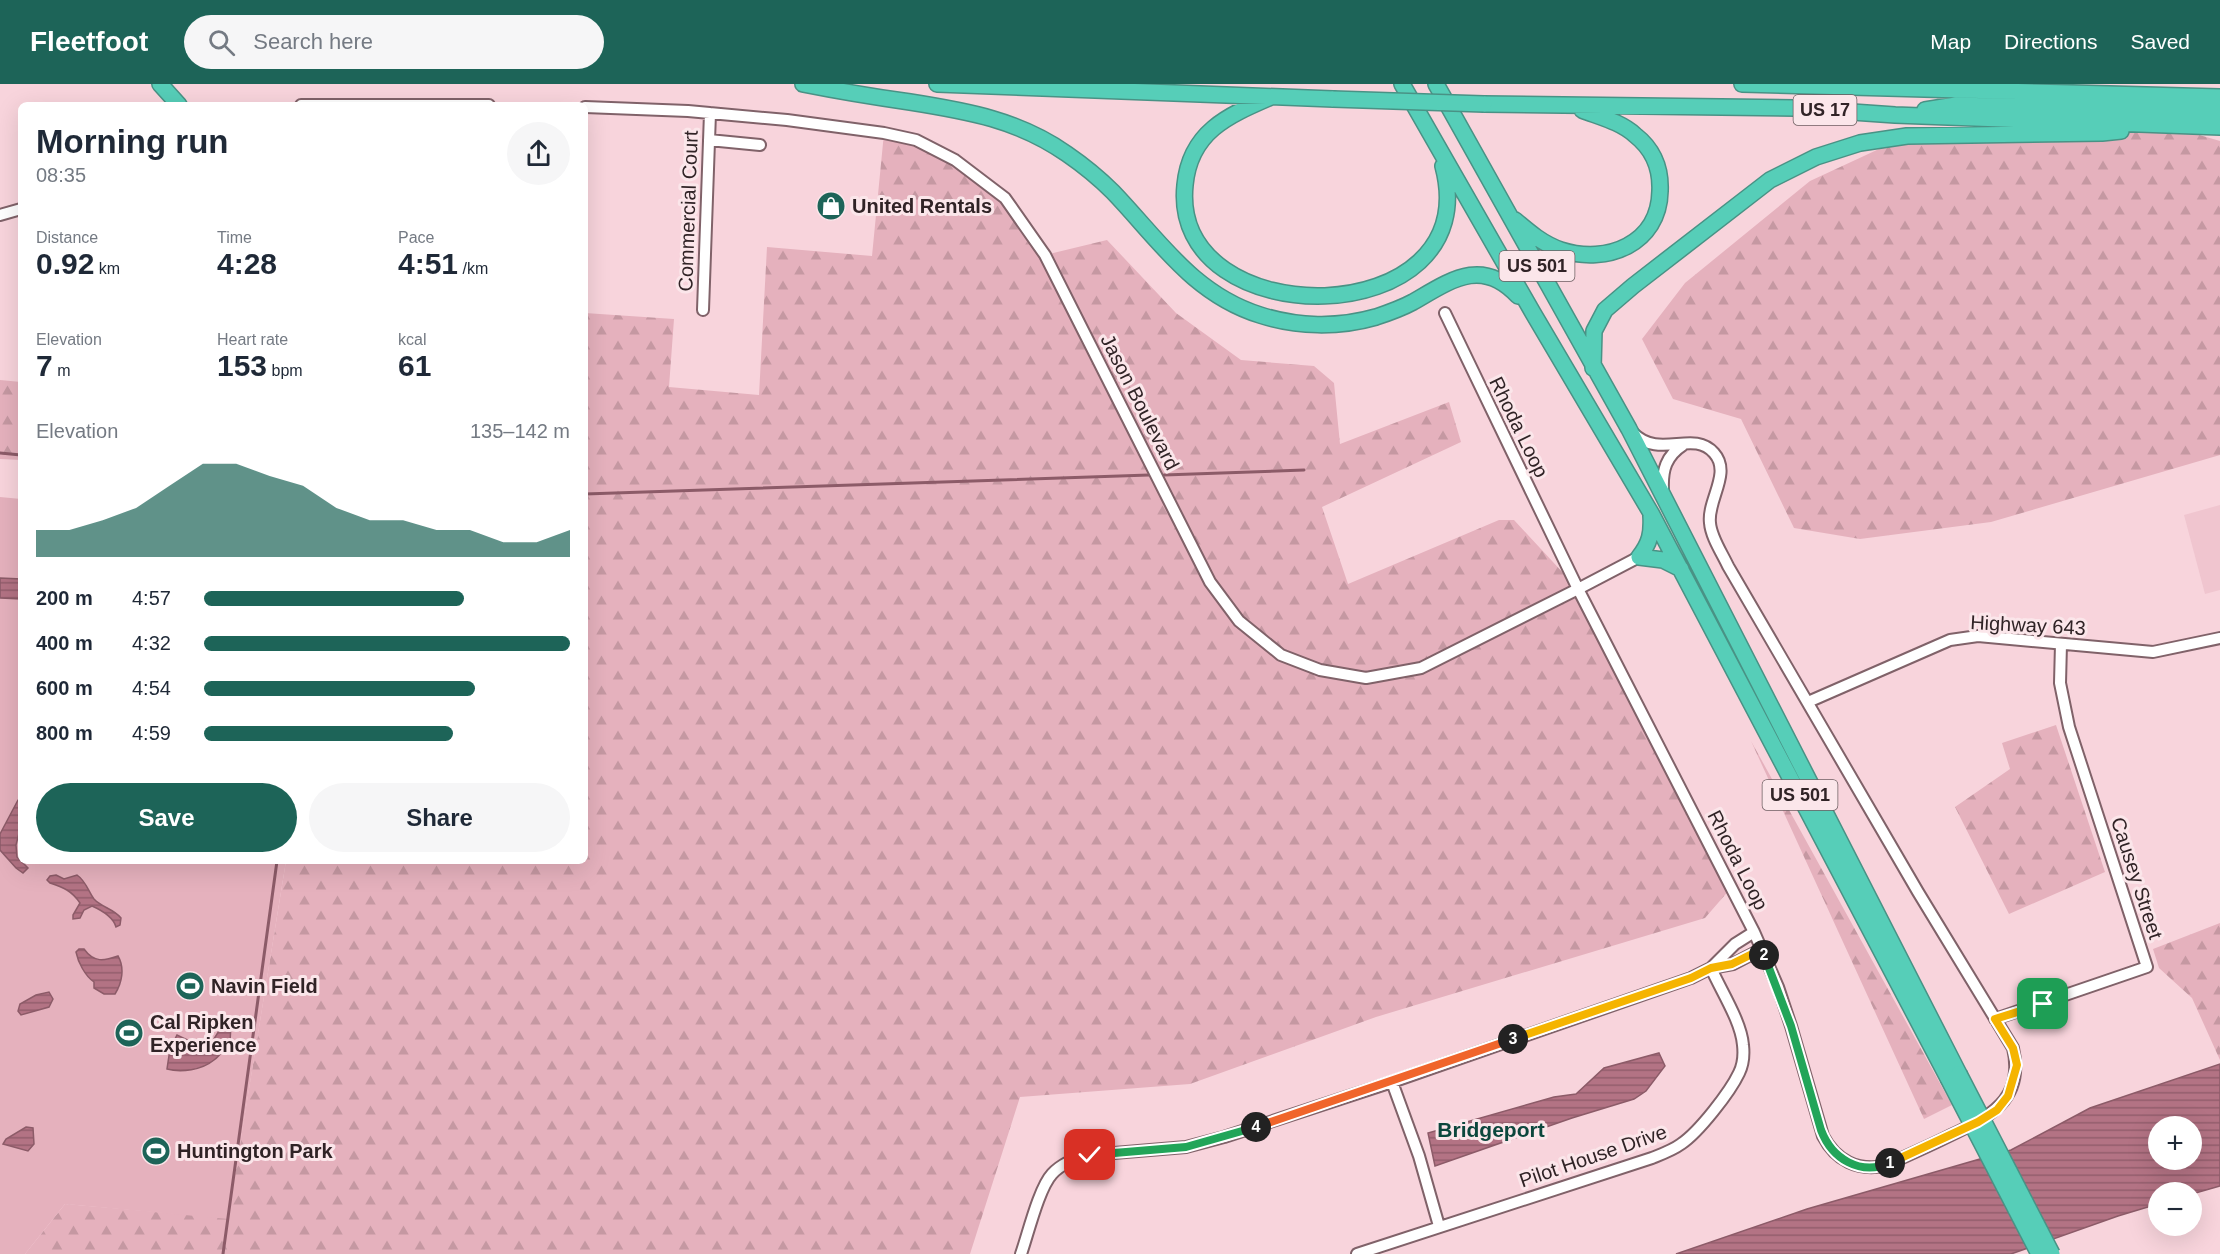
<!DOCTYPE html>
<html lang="en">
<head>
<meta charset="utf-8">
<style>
  :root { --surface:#fff; --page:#f6f6f7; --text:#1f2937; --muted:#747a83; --accent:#1d6458 }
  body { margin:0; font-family:Helvetica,sans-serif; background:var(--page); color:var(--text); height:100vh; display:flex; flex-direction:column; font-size:22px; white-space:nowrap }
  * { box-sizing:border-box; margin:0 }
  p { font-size:20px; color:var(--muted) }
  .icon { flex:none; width:33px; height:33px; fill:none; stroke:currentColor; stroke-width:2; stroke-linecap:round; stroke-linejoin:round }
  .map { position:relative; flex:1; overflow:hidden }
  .sheet { position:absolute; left:18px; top:18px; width:570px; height:762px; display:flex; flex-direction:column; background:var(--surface); border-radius:9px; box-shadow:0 6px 24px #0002 }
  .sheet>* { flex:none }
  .buttons { position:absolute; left:2148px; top:1032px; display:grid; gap:12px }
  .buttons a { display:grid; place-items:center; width:54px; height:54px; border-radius:50%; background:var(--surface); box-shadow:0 6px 24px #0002; font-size:30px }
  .pin { position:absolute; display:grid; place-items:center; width:51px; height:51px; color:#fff; margin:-26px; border-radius:12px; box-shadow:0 3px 9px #0006 }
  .km { position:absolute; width:30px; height:30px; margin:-15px; border-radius:50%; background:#222; color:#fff; font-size:16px; line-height:30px; text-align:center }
  .round { display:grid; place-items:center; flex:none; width:63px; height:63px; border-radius:32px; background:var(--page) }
  .head { display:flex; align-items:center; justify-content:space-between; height:102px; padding:0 18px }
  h1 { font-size:33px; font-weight:600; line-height:45px }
  .stats { display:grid; grid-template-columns:repeat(3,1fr); gap:9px; height:102px; padding:6px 18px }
  .stats div { display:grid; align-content:center }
  .stats b { font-size:30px; font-weight:600 }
  .stats small { font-size:16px; font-weight:400 }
  .stats p { font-size:16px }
  .chart { height:168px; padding:12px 18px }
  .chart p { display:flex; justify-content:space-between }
  .chart svg { width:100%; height:108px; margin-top:6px; fill:var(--accent); opacity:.7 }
  .cta { display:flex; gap:12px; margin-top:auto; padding:12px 18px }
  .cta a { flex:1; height:69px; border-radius:36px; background:var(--accent); color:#fff; font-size:24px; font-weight:600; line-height:69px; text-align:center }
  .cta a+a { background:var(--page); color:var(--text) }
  ul { padding:0 18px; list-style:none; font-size:20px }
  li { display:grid; grid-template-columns:96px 72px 1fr; align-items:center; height:45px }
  li i { height:15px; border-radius:8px; background:var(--accent) }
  header { display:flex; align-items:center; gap:36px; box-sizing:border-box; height:84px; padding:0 30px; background:var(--accent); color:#fff }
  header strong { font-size:28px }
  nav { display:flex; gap:33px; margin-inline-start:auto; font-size:21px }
  .search { width:420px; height:54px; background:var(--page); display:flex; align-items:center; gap:15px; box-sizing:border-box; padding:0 21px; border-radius:33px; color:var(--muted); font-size:22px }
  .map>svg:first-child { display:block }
  .built { fill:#f0c5cf }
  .forest { fill:url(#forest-firs) }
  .garden { fill:#e5b1bd }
  .water { fill:url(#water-rules); stroke:#8c5b68; stroke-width:1.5; fill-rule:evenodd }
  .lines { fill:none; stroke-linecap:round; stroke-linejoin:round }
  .stream { stroke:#8c5b68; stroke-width:3 }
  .minor-casing { stroke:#806269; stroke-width:14 }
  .highway-casing { stroke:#499285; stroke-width:18 }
  .minor { stroke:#fff; stroke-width:10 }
  .highway { stroke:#56ceb8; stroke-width:15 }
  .highway-bridge-casing { stroke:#499285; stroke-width:18; stroke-linecap:butt }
  .highway-bridge { stroke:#56ceb8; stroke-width:15 }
  .split-1-casing { stroke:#fff; stroke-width:12 }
  .split-2-casing { stroke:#fff; stroke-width:12 }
  .split-3-casing { stroke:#fff; stroke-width:12 }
  .split-4-casing { stroke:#fff; stroke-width:12 }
  .split-5-casing { stroke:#fff; stroke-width:12 }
  .split-1 { stroke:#f5b400; stroke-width:8 }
  .split-2 { stroke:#22a559; stroke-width:8 }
  .split-3 { stroke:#f5b400; stroke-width:8 }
  .split-4 { stroke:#f0652b; stroke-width:8 }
  .split-5 { stroke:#22a559; stroke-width:8 }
  .labels { text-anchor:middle; stroke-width:6; stroke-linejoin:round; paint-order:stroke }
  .shield { fill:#fbe6ea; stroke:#6d5e61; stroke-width:1.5 }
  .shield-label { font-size:18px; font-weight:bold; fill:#302326 }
  .poi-label { font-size:20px; font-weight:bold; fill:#302326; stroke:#fbe6ea; text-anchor:start }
  .street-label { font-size:20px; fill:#302326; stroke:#fbe6ea }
  .neighbourhood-label { font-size:21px; font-weight:bold; fill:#0c473d; stroke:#fbe6ea }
</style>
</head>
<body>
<header>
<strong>Fleetfoot</strong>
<div class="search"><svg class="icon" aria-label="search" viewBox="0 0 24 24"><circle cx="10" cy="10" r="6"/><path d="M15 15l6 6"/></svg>Search here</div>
<nav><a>Map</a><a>Directions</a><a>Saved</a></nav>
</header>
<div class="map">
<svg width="2220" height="1170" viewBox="0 0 2220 1170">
  <defs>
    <pattern id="forest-firs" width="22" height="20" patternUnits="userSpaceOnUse" patternTransform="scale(1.5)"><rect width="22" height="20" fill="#e5b1bd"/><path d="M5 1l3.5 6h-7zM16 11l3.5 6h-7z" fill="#c598a2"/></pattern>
    <pattern id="water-rules" width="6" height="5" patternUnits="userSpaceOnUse" patternTransform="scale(1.5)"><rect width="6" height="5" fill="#b37384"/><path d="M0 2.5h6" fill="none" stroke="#925e6c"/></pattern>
  </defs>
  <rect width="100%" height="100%" fill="#f8d4dc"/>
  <!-- built -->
  <path class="built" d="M2220 421V506L2205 510 2184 431Z"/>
  <!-- forest -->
  <path class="forest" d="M2165 41 2220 57V371L1991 438 1860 455 1794 444 1741 335 1673 315 1642 255 1685 199 1810 97 1907 52Z
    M884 49 916 56 1005 114 1045 171 1107 156 1176 229 1241 276 1314 282 1334 299 1340 360 1449 318 1461 358 1322 423 1348 500 1499 436H1514L1578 505 1731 804 1705 834 1376 933 1190 1000 1020 1013 970 1170H25L65 1120 228 1134 286 777H585V229L674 235 669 303 759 311 767 163 872 172Z
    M0 296 21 298V376L0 375Z
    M2056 641 2105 788 2009 830 1955 723 2010 685 2002 659Z
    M1751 657 1952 1021 1924 1035Z
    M2220 839V976L2192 914 2159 884 2153 865Z"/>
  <!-- garden -->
  <path class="garden" d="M0 413 21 415V777H286L228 1135 65 1120 25 1170H0Z"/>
  <!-- water -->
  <path class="water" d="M0 494 21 495V515L0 514Z
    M21 715V741L16 761 17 773 28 784 23 789 16 784 0 766V750L18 716Z
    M56 791 64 795 77 791C86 797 88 807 94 815 101 823 114 825 121 834L120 841 116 843C113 832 101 826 92 822L84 826 80 834 73 835V831L80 819C72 807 63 803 50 799L47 796 50 792Z
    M79 865H84C94 879 104 877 118 872 125 884 122 899 115 910H104L94 904V898C85 892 78 878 76 868Z
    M49 908 53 915 49 923 21 931 18 927 20 920 36 911Z
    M224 939 231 941 230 958C225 964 220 972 214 976 202 986 181 989 167 985L170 965 177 951 202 963 210 961Z
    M1659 969 1665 982 1646 1007 1634 1015 1572 1034 1435 1082 1428 1049 1554 1013 1576 1010 1604 984Z
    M2220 980V1102L2192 1110V1108H2158V1120L2118 1132 2011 1170H1676L1807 1125 2011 1066 2090 1024ZM2158 1042H2192V1076H2158Z
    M26 1043 33 1044 34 1060 28 1067 3 1060 6 1055Z"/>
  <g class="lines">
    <!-- stream -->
    <path class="stream" d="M0 369 21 371
      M1164 391 1304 386
      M585 410 1149 391
      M223 1170 277 777"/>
    <!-- minor casing -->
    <g class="minor-casing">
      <path id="minor" d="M301 21H489
        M585 23 688 27 787 36 884 49 916 56 955 76 1005 114 1045 171 1210 498 1239 537 1281 571 1320 586 1366 594 1421 584 1578 505 1639 473
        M709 56 760 61
        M0 131 21 125
        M703 226 710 29
        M1445 229 1578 505 1754 848 1778 903 1791 942 1823 1052C1836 1077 1858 1087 1884 1082 1906 1072 1927 1063 1949 1052 1989 1033 2025 1016 2013 964L1918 808 1728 482C1722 469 1711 453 1710 439 1707 416 1732 389 1714 369 1693 345 1660 376 1633 349
        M1663 406C1662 386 1666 372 1683 361
        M1808 618 1950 556 1978 552 2153 568 2220 554
        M1711 884 1735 860 1754 848
        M1995 935 2147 883 2069 643 2060 599 2061 560
        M1392 998 1419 1072 1439 1142
        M1021 1170C1028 1150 1039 1104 1052 1090 1062 1079 1076 1074 1090 1071L1186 1063 1224 1053 1392 998 1691 894 1711 884 1733 880 1762 865
        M1357 1170 1652 1074C1662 1070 1673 1066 1681 1060 1699 1048 1730 1008 1739 989 1743 981 1744 970 1743 961 1741 937 1721 907 1711 884"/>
    </g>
    <!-- highway casing -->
    <g class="highway-casing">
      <path id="highway" d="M160 0 179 21
        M803 0C838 7 874 13 910 18 967 27 1019 36 1067 70 1083 81 1099 94 1113 108 1159 156 1193 210 1260 231 1297 243 1338 244 1376 233 1388 229 1402 224 1413 218 1451 196 1482 173 1518 212
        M937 0 1333 15
        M1402 0 1533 229 1651 429 1948 994
        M1436 0 1629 345 1959 990
        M1742 0 2220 13
        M1271 13C1227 32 1190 48 1185 101 1169 253 1488 251 1443 82
        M1484 20 1795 24 1895 31 2220 43
        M1925 26 1956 21 2220 28
        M1515 136C1529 148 1543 160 1561 166 1607 181 1659 160 1660 107 1661 84 1653 65 1635 51 1621 38 1600 33 1582 26
        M1593 284 1594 247 1605 226 1633 202 1770 96 1816 73 1860 59 1907 52 2102 49 2121 47
        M1639 473C1650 459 1652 449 1651 432
        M1639 473 1663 476 1681 485"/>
    </g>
    <!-- minor -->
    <use href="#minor" class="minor"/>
    <!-- highway -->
    <use href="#highway" class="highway"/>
    <!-- highway-bridge casing -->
    <g class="highway-bridge-casing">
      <path id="highway-bridge" d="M1333 15 1484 20
        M1959 990 2052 1170
        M1948 994 2039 1170"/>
    </g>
    <!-- highway-bridge -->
    <use href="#highway-bridge" class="highway-bridge"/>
  </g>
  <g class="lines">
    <!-- split-1 casing -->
    <g class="split-1-casing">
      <path id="split-1" d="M1890 1079 1978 1038 1997 1026 2008 1012 2017 981 2013 964 1995 935 2043 920"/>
    </g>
    <!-- split-2 casing -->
    <g class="split-2-casing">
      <path id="split-2" d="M1764 871 1791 942 1821 1046C1832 1075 1860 1092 1890 1079"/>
    </g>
    <!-- split-3 casing -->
    <g class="split-3-casing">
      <path id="split-3" d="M1513 955 1691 894 1711 884 1732 880 1762 865 1764 871"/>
    </g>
    <!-- split-4 casing -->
    <g class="split-4-casing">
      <path id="split-4" d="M1256 1043 1513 955"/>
    </g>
    <!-- split-5 casing -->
    <g class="split-5-casing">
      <path id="split-5" d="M1090 1071 1186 1063 1256 1043"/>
    </g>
    <!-- split-1 -->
    <use href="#split-1" class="split-1"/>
    <!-- split-2 -->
    <use href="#split-2" class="split-2"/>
    <!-- split-3 -->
    <use href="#split-3" class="split-3"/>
    <!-- split-4 -->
    <use href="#split-4" class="split-4"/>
    <!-- split-5 -->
    <use href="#split-5" class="split-5"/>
  </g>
  <!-- icons -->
  <defs>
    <g id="shop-disc" transform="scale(1.5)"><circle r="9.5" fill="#1d6458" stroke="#fbe6ea"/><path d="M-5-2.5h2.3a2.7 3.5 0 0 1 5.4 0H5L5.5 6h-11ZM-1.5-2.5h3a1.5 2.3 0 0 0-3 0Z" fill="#fff"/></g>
    <g id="stadium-disc" transform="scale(1.5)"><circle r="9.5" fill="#1d6458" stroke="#fbe6ea"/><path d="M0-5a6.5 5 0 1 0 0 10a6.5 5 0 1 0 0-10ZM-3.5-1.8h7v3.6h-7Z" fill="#fff"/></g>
  </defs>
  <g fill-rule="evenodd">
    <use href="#shop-disc" x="831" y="122"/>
    <use href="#stadium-disc" x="190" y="902"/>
    <use href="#stadium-disc" x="129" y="949"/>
    <use href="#stadium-disc" x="156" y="1067"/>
  </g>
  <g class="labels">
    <!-- shield labels -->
    <g class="shield">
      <rect x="1793.5" y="11" width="63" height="30" rx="4.5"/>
      <rect x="1499.5" y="167" width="75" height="30" rx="4.5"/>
      <rect x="1762.5" y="696" width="75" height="30" rx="4.5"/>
    </g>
    <g class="shield-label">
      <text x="1825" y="32">US 17</text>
      <text x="1537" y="188">US 501</text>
      <text x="1800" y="717">US 501</text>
    </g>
    <!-- poi labels -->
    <g class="poi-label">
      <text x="852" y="129">United Rentals</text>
      <text x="211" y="909">Navin Field</text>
      <text x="150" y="945">Cal Ripken<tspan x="150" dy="23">Experience</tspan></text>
      <text x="177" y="1074">Huntington Park</text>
    </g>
    <!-- street labels -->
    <g class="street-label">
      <text transform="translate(688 127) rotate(-88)" y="7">Commercial Court</text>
      <text transform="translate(1140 318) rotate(63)" y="7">Jason Boulevard</text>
      <text transform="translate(1519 343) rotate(64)" y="7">Rhoda Loop</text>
      <text transform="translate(2028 541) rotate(3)" y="7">Highway 643</text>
      <text transform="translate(1738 776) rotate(63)" y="7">Rhoda Loop</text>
      <text transform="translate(2137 794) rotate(72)" y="7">Causey Street</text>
      <text transform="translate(1593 1072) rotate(-19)" y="7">Pilot House Drive</text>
    </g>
    <!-- neighbourhood labels -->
    <g class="neighbourhood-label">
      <text x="1491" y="1053">Bridgeport</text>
    </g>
  </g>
</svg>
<div class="buttons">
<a>+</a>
<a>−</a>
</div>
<div class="pin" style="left:2043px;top:920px;background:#1e9e55"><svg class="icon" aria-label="arrive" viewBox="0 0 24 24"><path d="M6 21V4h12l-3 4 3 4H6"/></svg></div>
<div class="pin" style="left:1090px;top:1071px;background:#d93025"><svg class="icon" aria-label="check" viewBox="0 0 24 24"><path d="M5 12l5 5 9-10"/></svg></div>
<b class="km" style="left:1890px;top:1079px">1</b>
<b class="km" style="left:1764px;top:871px">2</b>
<b class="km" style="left:1513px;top:955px">3</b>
<b class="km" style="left:1256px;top:1043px">4</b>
<section class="sheet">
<div class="head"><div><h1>Morning run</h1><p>08:35</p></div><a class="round"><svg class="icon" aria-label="share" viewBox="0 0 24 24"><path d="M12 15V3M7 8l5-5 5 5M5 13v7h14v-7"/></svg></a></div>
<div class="stats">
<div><p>Distance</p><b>0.92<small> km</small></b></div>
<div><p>Time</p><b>4:28</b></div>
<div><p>Pace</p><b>4:51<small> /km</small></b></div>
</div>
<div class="stats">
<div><p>Elevation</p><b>7<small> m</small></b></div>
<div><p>Heart rate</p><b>153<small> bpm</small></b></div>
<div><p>kcal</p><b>61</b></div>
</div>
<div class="chart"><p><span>Elevation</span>135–142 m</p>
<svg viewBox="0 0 160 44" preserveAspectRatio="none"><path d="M0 44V33L10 33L20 29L30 24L40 15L50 6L60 6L70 11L80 15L90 24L100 29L110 29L120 33L130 33L140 38L150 38L160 33V44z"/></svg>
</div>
<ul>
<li><b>200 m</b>4:57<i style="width:71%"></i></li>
<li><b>400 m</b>4:32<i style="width:100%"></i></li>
<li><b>600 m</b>4:54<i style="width:74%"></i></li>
<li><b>800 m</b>4:59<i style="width:68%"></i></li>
</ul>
<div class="cta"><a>Save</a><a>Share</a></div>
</section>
</div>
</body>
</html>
